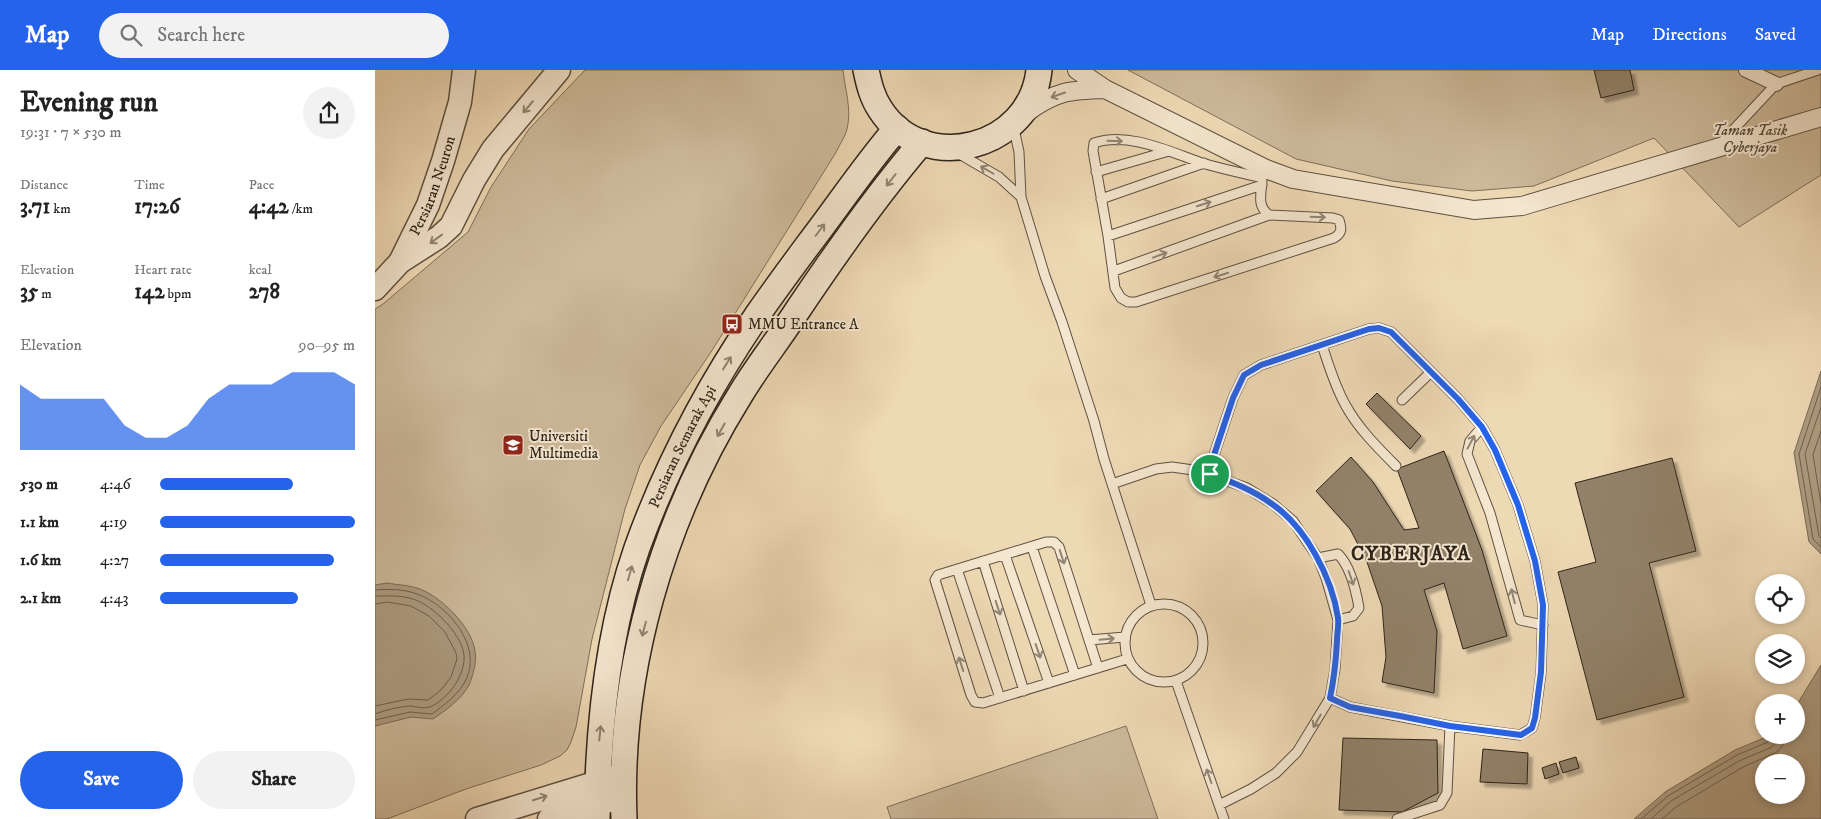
<!DOCTYPE html>
<html lang="en">
<head>
<meta charset="utf-8">
<style>
  :root { --surface:#fff; --page:#f2f2f2; --text:#222; --muted:#767676; --accent:#2563eb }
  body { margin:0; font-family:"IM FELL DW Pica",serif; background:var(--page); color:var(--text); height:100vh; display:flex; flex-direction:column; font-size:19px; white-space:nowrap }
  * { box-sizing:border-box; margin:0 }
  p { font-size:16px; color:var(--muted) }
  .icon { flex:none; width:28px; height:28px; fill:none; stroke:currentColor; stroke-width:2; stroke-linecap:round; stroke-linejoin:round }
  .map { position:relative; flex:1; overflow:hidden }
  .sheet { display:flex; flex-direction:column; background:var(--surface); width:375px }
  .sheet>* { flex:none }
  .controls { position:absolute; left:1380px; top:504px; display:grid; gap:10px }
  .controls a { display:grid; place-items:center; width:50px; height:50px; border-radius:50%; background:var(--surface); box-shadow:0 2px 8px #0003; font-size:25px }
  .pin { position:absolute; display:grid; place-items:center; width:42px; height:42px; color:#fff; margin:-21px; border:2px solid #fff; border-radius:50%; box-shadow:0 1px 5px #0007 }
  .round { display:grid; place-items:center; flex:none; width:52px; height:52px; border-radius:26px; background:var(--page) }
  .overview { display:flex; align-items:center; justify-content:space-between; height:85px; padding:0 20px }
  h1 { font-size:28px; font-weight:700; line-height:38px }
  .metrics { display:grid; grid-template-columns:repeat(3,1fr); gap:8px; height:85px; padding:5px 20px }
  .metrics div { display:grid; align-content:center }
  .metrics b { font-size:21px; font-weight:700 }
  .metrics small { font-size:14px; font-weight:400 }
  .metrics p { font-size:14px }
  .chart { height:140px; padding:10px 20px }
  .chart p { display:flex; justify-content:space-between }
  .chart svg { width:100%; height:90px; margin-top:5px; fill:var(--accent); opacity:.7 }
  .button { display:flex; gap:10px; margin-top:auto; padding:10px 20px }
  .button a { flex:1; height:58px; border-radius:30px; background:var(--accent); color:#fff; font-size:20px; font-weight:700; line-height:58px; text-align:center }
  .button a+a { background:var(--page); color:var(--text) }
  ul { padding:0 20px; list-style:none; font-size:16px }
  li { display:grid; grid-template-columns:80px 60px 1fr; align-items:center; height:38px }
  li i { height:12px; border-radius:6px; background:var(--accent) }
  header { display:flex; align-items:center; gap:30px; box-sizing:border-box; height:70px; padding:0 25px; background:var(--accent); color:#fff }
  header strong { font-size:24px }
  nav { display:flex; gap:28px; margin-inline-start:auto; font-size:18px }
  .search { width:350px; height:45px; background:var(--page); display:flex; align-items:center; gap:12px; box-sizing:border-box; padding:0 18px; border-radius:28px; color:var(--muted); font-size:19px }
  main { display:flex; flex:1; min-height:0 }
  .map>svg:first-child { display:block }
  .green { fill:#cdba9b; stroke:#7e6f5a }
  .water { fill:#ad9b80; stroke:#7a6b57; fill-rule:evenodd }
  .lines { fill:none; stroke-linecap:round; stroke-linejoin:round }
  .shore { stroke:#6e604d; stroke-width:1 }
  .building { fill:#92826b; stroke:#2e241a; filter:url(#shadow) }
  .service-casing { stroke:#5e5141; stroke-width:11 }
  .pedestrian-casing { stroke:#5e5141; stroke-width:16 }
  .minor-casing { stroke:#5e5141; stroke-width:20 }
  .tertiary-casing { stroke:#5e5141; stroke-width:25 }
  .secondary-casing { stroke:#2e241a; stroke-width:28 }
  .service { stroke:#f4e6cf; stroke-width:9 }
  .pedestrian { stroke:#f4e6cf; stroke-width:14 }
  .minor { stroke:#f4e6cf; stroke-width:18 }
  .tertiary { stroke:#f4e6cf; stroke-width:22 }
  .secondary { stroke:#f4e6cf; stroke-width:25 }
  .oneway { stroke:#918574 }
  .route-casing { stroke:#fff; stroke-width:10 }
  .route { stroke:#2563eb; stroke-width:6 }
  .labels { text-anchor:middle; stroke-width:4; stroke-linejoin:round; paint-order:stroke }
  .park-label { font-size:15px; font-style:italic; fill:#564a3a; stroke:#f4e6cf }
  .street-label { font-size:15px; fill:#2e241a; stroke:#f4e6cf }
  .poi-label { font-size:15px; fill:#2e241a; stroke:#f4e6cf; text-anchor:start }
  .district-label { font-size:20px; font-weight:bold; letter-spacing:1px; fill:#2e241a; stroke:#f4e6cf }
</style>
</head>
<body>
<header>
<strong>Map</strong>
<div class="search"><svg class="icon" aria-label="search" viewBox="0 0 24 24"><circle cx="10" cy="10" r="6"/><path d="M15 15l6 6"/></svg>Search here</div>
<nav><a>Map</a><a>Directions</a><a>Saved</a></nav>
</header>
<main>
<section class="sheet">
<div class="overview"><div><h1>Evening run</h1><p>19:31 · 7 × 530 m</p></div><a class="round"><svg class="icon" aria-label="share" viewBox="0 0 24 24"><path d="M12 15V3M7 8l5-5 5 5M5 13v7h14v-7"/></svg></a></div>
<div class="metrics">
<div><p>Distance</p><b>3.71<small> km</small></b></div>
<div><p>Time</p><b>17:26</b></div>
<div><p>Pace</p><b>4:42<small> /km</small></b></div>
</div>
<div class="metrics">
<div><p>Elevation</p><b>35<small> m</small></b></div>
<div><p>Heart rate</p><b>142<small> bpm</small></b></div>
<div><p>kcal</p><b>278</b></div>
</div>
<div class="chart"><p><span>Elevation</span>90–95 m</p>
<svg viewBox="0 0 160 44" preserveAspectRatio="none"><path d="M0 44V12L10 19L20 19L30 19L40 19L50 32L60 38L70 38L80 32L90 19L100 12L110 12L120 12L130 6L140 6L150 6L160 12V44z"/></svg>
</div>
<ul>
<li><b>530 m</b>4:46<i style="width:68%"></i></li>
<li><b>1.1 km</b>4:19<i style="width:100%"></i></li>
<li><b>1.6 km</b>4:27<i style="width:89%"></i></li>
<li><b>2.1 km</b>4:43<i style="width:71%"></i></li>
</ul>
<div class="button"><a>Save</a><a>Share</a></div>
</section>
<div class="map">
<svg width="1446" height="749" viewBox="0 0 1446 749">
  <defs>
    <filter id="shadow"><feDropShadow dx="4.5" dy="4.5" stdDeviation="1" flood-color="#0004"/></filter>
  </defs>
  <rect width="100%" height="100%" fill="#eed9b5"/>
  <filter id="stains"><feTurbulence type="fractalNoise" baseFrequency=".004" numOctaves="4"/><feColorMatrix values="0 0 0 0 .2 0 0 0 0 .09 0 0 0 0 .02 0 0 0 .5 -.17"/></filter>
  <radialGradient id="worn" r=".72"><stop offset=".6" stop-color="#630" stop-opacity="0"/><stop offset="1" stop-color="#630" stop-opacity=".3"/></radialGradient>
  <!-- green -->
  <path class="green" d="M210 0H468C470 20 477 39 472 59 470 67 464 76 460 84L336 282 286 356 265 395 250 439 217 569 201 657 196 672 192 680 185 686 166 695 91 719 12 749H0V239L8 234 93 162 116 117 154 59Z
    M753 0H1446V105L1364 157 1279 68 1159 116 1097 121 1017 111 921 89Z
    M751 656 783 749H516L512 737Z"/>
  <!-- water -->
  <path class="water" d="M1446 301V484L1434 472 1419 383Z
    M12 513C22 515 33 515 42 518 65 525 97 557 100 581 102 592 98 605 94 615 86 630 71 640 58 649L36 647 0 656V515Z
    M1446 595V749H1259L1290 722 1360 680 1396 665H1421V636ZM1389 692H1421V725H1389Z"/>
  <g class="lines">
    <!-- shore -->
    <path class="shore" d="M1446 317 1424 384 1438 469 1446 477
      M1446 337 1430 384 1444 466 1446 468
      M1446 361 1438 385 1446 434
      M0 520C14 519 29 519 42 524 75 536 111 580 88 615 80 627 69 635 57 644L35 642 0 650
      M0 526C13 526 25 525 38 529 58 535 92 568 89 591 87 609 73 628 57 636 50 640 41 636 34 636 23 637 10 640 0 644
      M0 534 12 532 36 536 54 546 70 562 81 583 82 589 76 607 66 620 53 630 33 629 0 636
      M1266 749 1293 726 1362 685 1393 672 1396 665
      M1276 749 1296 731 1364 691 1397 677 1402 672 1403 665
      M1287 749 1301 737 1368 697 1402 682 1408 675 1410 665"/>
  </g>
  <!-- building -->
  <path class="building" d="M1219 0H1255L1259 20 1226 28Z
    M1002 323 1046 366 1035 379 991 334Z
    M1069 381 1107 480 1132 566 1088 579 1069 513 1049 520 1062 561 1059 623 1007 612 1011 587 1007 536 992 492 975 459 941 421 976 387 998 412 1029 460 1044 458 1022 399Z
    M1297 388 1321 481 1274 493 1309 627 1222 650 1183 502 1221 492 1200 413Z
    M968 668 1062 670 1063 723 1027 742 964 740Z
    M1108 679 1153 683 1152 714 1105 712Z
    M1201 687 1204 698 1188 703 1184 692Z
    M1181 693 1184 704 1170 709 1167 698Z"/>
  <g class="lines">
    <!-- service casing -->
    <g class="service-casing">
      <path id="service" d="M638 54 644 82 646 127 670 206 687 252 719 351 729 389 776 535
        M1346 73 1401 14 1443 0
        M581 82 624 107 646 127
        M721 102 794 81
        M887 111C886 125 882 136 894 145
        M726 129 829 93
        M733 166 887 115
        M739 201 894 145 958 148 964 150C967 159 967 163 959 168L761 232H753L746 228 740 218 733 166 718 81 719 73C753 61 795 82 827 93 847 99 867 103 887 108
        M947 275C954 296 960 317 971 336 983 358 1003 378 1021 396
        M1027 330 1056 302
        M1107 357 1095 371 1092 384 1115 443 1145 550 1168 555
        M835 404 838 388 858 328 869 305 886 295 994 259 1004 258 1016 262 1083 329 1107 357 1120 380 1143 435 1160 491 1168 535 1166 603 1160 648 1157 658 1145 665 1075 656 975 637 955 628
        M737 414 781 399 797 397 825 401 872 418 898 434 918 451 943 488 951 508 963 550 960 599 955 628 922 682 901 703 876 719 844 735 801 611
        M657 477 700 605
        M630 485 674 613
        M943 488 963 484C976 497 981 520 984 538L978 546 963 550
        M608 491 649 621
        M582 499 625 628
        M750 573a39 39 0 1 1 78 0a39 39 0 1 1-78 0Z
        M714 570 750 567
        M723 598 684 477 679 472H671L563 505 560 510 596 625 600 632 608 633 752 589
        M844 735 849 749
        M1022 749 1065 735 1072 723 1075 656"/>
    </g>
    <!-- pedestrian casing -->
    <g class="pedestrian-casing">
      <path id="pedestrian" d="M1371 0 1401 14"/>
    </g>
    <!-- minor casing -->
    <g class="minor-casing">
      <path id="minor" d="M702 0 730 19 891 99 918 109 1099 140 1147 136 1446 47
        M651 43C680 21 695 20 730 19"/>
    </g>
    <!-- tertiary casing -->
    <g class="tertiary-casing">
      <g id="tertiary">
        <path d="M25 192 64 167 76 156 99 110 118 79 184 0"/>
        <path id="s1" d="M0 219 25 192 53 135 68 91 85 32 89 0"/>
        <path d="M102 749 239 707"/>
        <path d="M174 749 238 730"/>
      </g>
    </g>
    <!-- secondary casing -->
    <g class="secondary-casing">
      <g id="secondary">
        <path d="M491 0C494 14 497 27 505 39 548 107 656 79 664 0"/>
        <path id="s2" d="M222 749C223 659 232 564 262 478 292 395 333 317 383 244 399 221 416 198 433 175 463 136 490 95 522 58"/>
        <path d="M249 749C243 602 287 450 365 325 381 298 401 273 418 247 458 187 500 127 547 72"/>
      </g>
    </g>
    <!-- service -->
    <use href="#service" class="service"/>
    <!-- pedestrian -->
    <use href="#pedestrian" class="pedestrian"/>
    <!-- minor -->
    <use href="#minor" class="minor"/>
    <!-- tertiary -->
    <use href="#tertiary" class="tertiary"/>
    <!-- secondary -->
    <use href="#secondary" class="secondary"/>
  </g>
  <!-- one-way arrows -->
  <defs><path id="oneway-shaft" d="M-6 0H5M1.5-3L5.5 0L1.5 3" fill="none" stroke-width="1.6" stroke-linecap="round" stroke-linejoin="round" transform="scale(1.25)"/></defs>
  <g class="oneway">
    <use href="#oneway-shaft" transform="translate(683 25) rotate(161)"/>
    <use href="#oneway-shaft" transform="translate(153 37) rotate(130)"/>
    <use href="#oneway-shaft" transform="translate(740 71) rotate(2)"/>
    <use href="#oneway-shaft" transform="translate(612 100) rotate(-150)"/>
    <use href="#oneway-shaft" transform="translate(516 110) rotate(128)"/>
    <use href="#oneway-shaft" transform="translate(829 134) rotate(-18)"/>
    <use href="#oneway-shaft" transform="translate(943 147) rotate(2)"/>
    <use href="#oneway-shaft" transform="translate(445 160) rotate(-53)"/>
    <use href="#oneway-shaft" transform="translate(61 169) rotate(144)"/>
    <use href="#oneway-shaft" transform="translate(785 185) rotate(-20)"/>
    <use href="#oneway-shaft" transform="translate(846 205) rotate(162)"/>
    <use href="#oneway-shaft" transform="translate(352 293) rotate(-58)"/>
    <use href="#oneway-shaft" transform="translate(346 360) rotate(119)"/>
    <use href="#oneway-shaft" transform="translate(1096 372) rotate(-62)"/>
    <use href="#oneway-shaft" transform="translate(687 487) rotate(72)"/>
    <use href="#oneway-shaft" transform="translate(255 503) rotate(-74)"/>
    <use href="#oneway-shaft" transform="translate(976 508) rotate(71)"/>
    <use href="#oneway-shaft" transform="translate(1138 526) rotate(-104)"/>
    <use href="#oneway-shaft" transform="translate(623 538) rotate(72)"/>
    <use href="#oneway-shaft" transform="translate(269 559) rotate(105)"/>
    <use href="#oneway-shaft" transform="translate(732 569) rotate(-5)"/>
    <use href="#oneway-shaft" transform="translate(663 581) rotate(71)"/>
    <use href="#oneway-shaft" transform="translate(586 594) rotate(-108)"/>
    <use href="#oneway-shaft" transform="translate(942 651) rotate(120)"/>
    <use href="#oneway-shaft" transform="translate(225 663) rotate(-84)"/>
    <use href="#oneway-shaft" transform="translate(834 706) rotate(-109)"/>
    <use href="#oneway-shaft" transform="translate(165 728) rotate(-17)"/>
  </g>
  <g class="lines">
    <!-- route casing -->
    <g class="route-casing">
      <path id="route" d="M1004 258 1016 262 1083 329 1107 357 1120 380 1143 435 1160 491 1168 535 1166 602 1160 648 1157 658 1146 665 1075 656 1025 646 975 637 955 628C959 609 961 590 962 571 962 563 964 555 963 548 957 508 931 457 897 434 878 420 857 412 835 404L838 388 858 328 869 305 886 295 994 259Z"/>
    </g>
    <!-- route -->
    <use href="#route" class="route"/>
  </g>
  <!-- icons -->
  <defs>
    <g id="bus-square" transform="scale(1.125)"><rect x="-9" y="-9" width="18" height="18" rx="4" fill="#8f2418" stroke="#f4e6cf"/><path d="M-5-6H5V4H4V6H2V4H-2V6H-4V4H-5ZM-3.5-4V0h7V-4ZM-3.5 1.2v1.5H-2V1.2ZM2 1.2v1.5H3.5V1.2Z" fill="#fff"/></g>
    <g id="university-square" transform="scale(1.125)"><rect x="-9" y="-9" width="18" height="18" rx="4" fill="#8f2418" stroke="#f4e6cf"/><path d="M0-5L7-2L0 1L-7-2ZM-4 1L0 2.5L4 1V4Q0 6-4 4Z" fill="#fff"/></g>
  </defs>
  <g fill-rule="evenodd">
    <use href="#bus-square" x="357" y="254"/>
    <use href="#university-square" x="138" y="375"/>
  </g>
  <g class="labels">
    <!-- park labels -->
    <g class="park-label">
      <text x="1375" y="65">Taman Tasik<tspan x="1375" dy="17">Cyberjaya</tspan></text>
    </g>
    <!-- street labels -->
    <g class="street-label">
      <text dy="5" stroke="none"><textPath href="#s1" startOffset="120">Persiaran Neuron</textPath></text>
      <text dy="5" stroke="none"><textPath href="#s2" startOffset="386">Persiaran Semarak Api</textPath></text>
    </g>
    <!-- poi labels -->
    <g class="poi-label">
      <text x="373" y="259">MMU Entrance A</text>
      <text x="154" y="371">Universiti<tspan x="154" dy="17">Multimedia</tspan></text>
    </g>
    <!-- district labels -->
    <g class="district-label">
      <text x="1036" y="490">CYBERJAYA</text>
    </g>
  </g>
  <rect width="100%" height="100%" filter="url(#stains)"/>
  <rect width="100%" height="100%" fill="url(#worn)"/>
</svg>
<div class="controls">
<a><svg class="icon" aria-label="locate" viewBox="0 0 24 24"><circle cx="12" cy="12" r="6"/><path d="M12 2v4M12 18v4M2 12h4M18 12h4"/></svg></a>
<a><svg class="icon" aria-label="layers" viewBox="0 0 24 24"><path d="M12 4l9 5-9 5-9-5zM3 14l9 5 9-5"/></svg></a>
<a>+</a>
<a>−</a>
</div>
<div class="pin" style="left:835px;top:404px;background:#1e9e55"><svg class="icon" aria-label="arrive" viewBox="0 0 24 24"><path d="M6 21V4h12l-3 4 3 4H6"/></svg></div>
</div>
</main>
</body>
</html>
